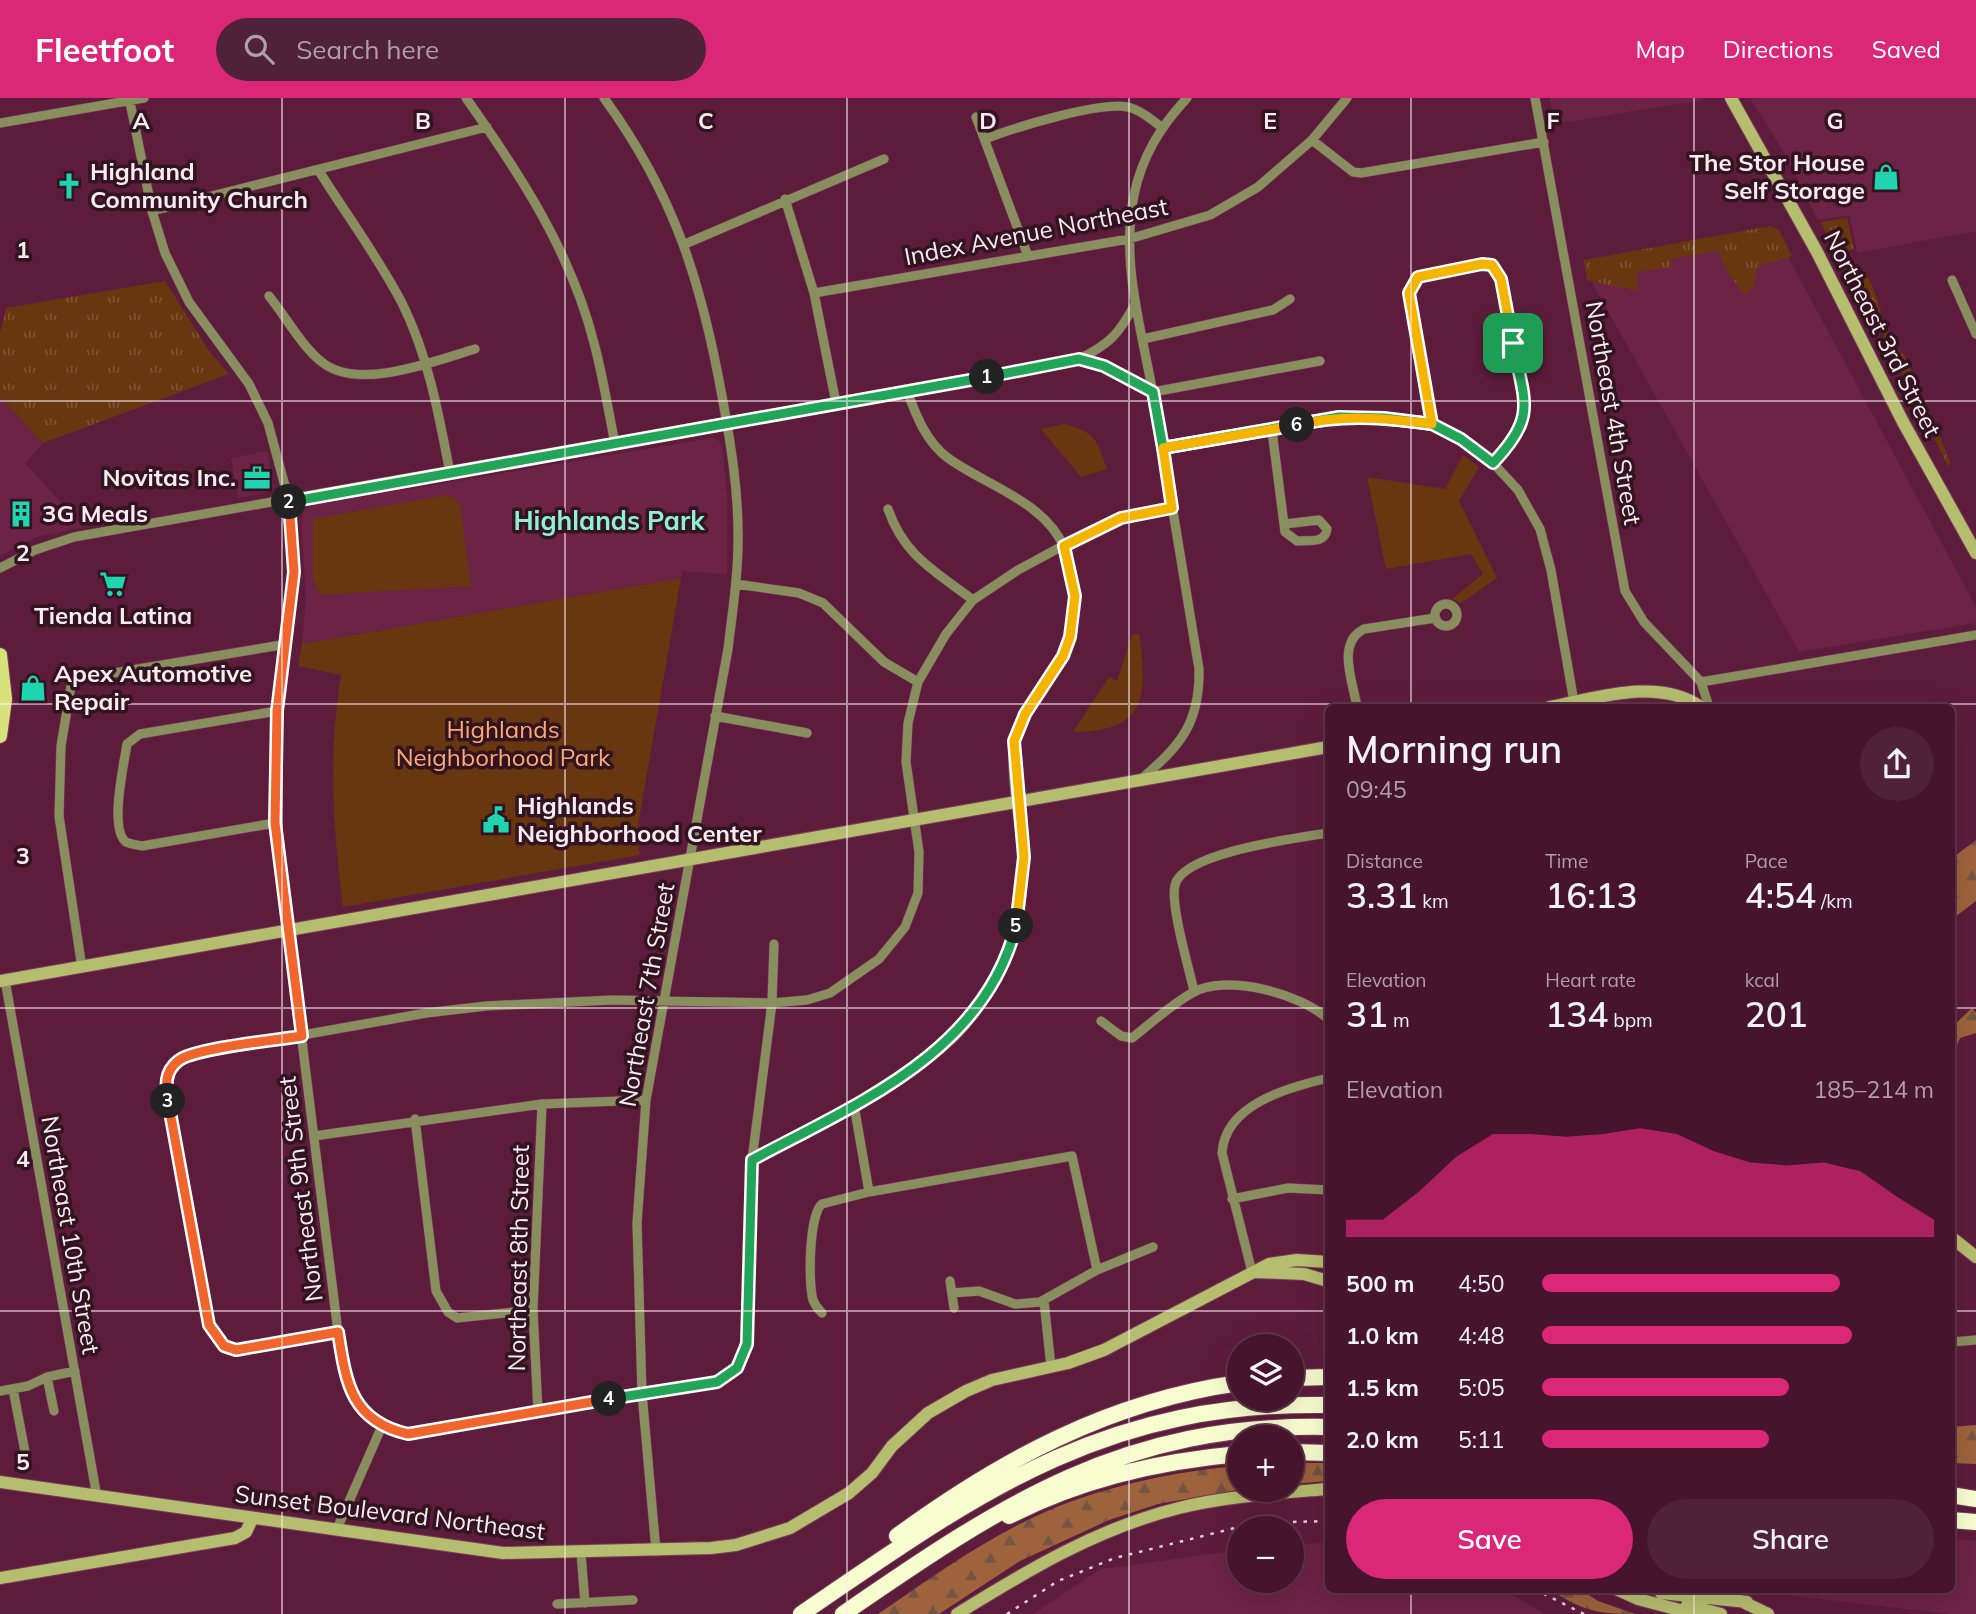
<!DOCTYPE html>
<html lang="en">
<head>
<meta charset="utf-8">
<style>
  :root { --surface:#46152d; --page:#502239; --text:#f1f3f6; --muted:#b09faa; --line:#5e3449; --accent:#db2777 }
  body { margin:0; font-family:Mulish,sans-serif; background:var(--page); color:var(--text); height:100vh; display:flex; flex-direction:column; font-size:26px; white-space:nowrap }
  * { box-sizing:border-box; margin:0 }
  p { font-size:23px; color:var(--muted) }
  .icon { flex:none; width:38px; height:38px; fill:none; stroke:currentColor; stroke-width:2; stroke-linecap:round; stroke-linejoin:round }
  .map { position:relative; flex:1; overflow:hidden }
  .panel { position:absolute; left:1325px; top:606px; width:630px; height:889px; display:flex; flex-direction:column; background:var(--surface); border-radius:10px; box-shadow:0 7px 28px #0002,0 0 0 2px var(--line) }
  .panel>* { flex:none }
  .fabs { position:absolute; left:1227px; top:1236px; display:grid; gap:14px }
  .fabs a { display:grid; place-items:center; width:77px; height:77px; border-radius:50%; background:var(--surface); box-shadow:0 7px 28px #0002,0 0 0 2px var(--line); font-size:35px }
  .pin { position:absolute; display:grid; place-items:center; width:60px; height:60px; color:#fff; margin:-30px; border-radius:14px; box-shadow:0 4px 10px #0006 }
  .km { position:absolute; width:35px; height:35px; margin:-18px; border-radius:50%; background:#222; color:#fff; font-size:19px; line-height:35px; text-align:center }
  .round { display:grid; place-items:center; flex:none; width:74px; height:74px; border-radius:37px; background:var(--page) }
  .overview { display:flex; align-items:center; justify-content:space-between; height:119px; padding:0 21px }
  h1 { font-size:38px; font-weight:600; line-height:52px }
  .figures { display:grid; grid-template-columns:repeat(3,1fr); gap:10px; height:119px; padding:7px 21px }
  .figures div { display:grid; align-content:center }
  .figures b { font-size:35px; font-weight:600 }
  .figures small { font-size:19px; font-weight:400 }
  .figures p { font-size:19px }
  .chart { height:196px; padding:14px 21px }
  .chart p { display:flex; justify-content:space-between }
  .chart svg { width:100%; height:126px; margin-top:7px; fill:var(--accent); opacity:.7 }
  .cta { display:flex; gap:14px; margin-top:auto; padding:14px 21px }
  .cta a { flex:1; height:80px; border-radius:42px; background:var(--accent); color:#fff; font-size:28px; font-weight:600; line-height:80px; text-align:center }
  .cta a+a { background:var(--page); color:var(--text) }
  ul { padding:0 21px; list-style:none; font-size:23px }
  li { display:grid; grid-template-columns:112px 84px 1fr; align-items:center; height:52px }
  li i { height:18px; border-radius:9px; background:var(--accent) }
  header { display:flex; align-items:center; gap:42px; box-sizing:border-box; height:98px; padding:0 35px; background:var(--accent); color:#fff }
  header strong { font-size:33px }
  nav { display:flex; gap:38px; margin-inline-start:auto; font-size:24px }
  .search { width:490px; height:63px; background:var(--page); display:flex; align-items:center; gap:18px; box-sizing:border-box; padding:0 24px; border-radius:38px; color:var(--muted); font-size:26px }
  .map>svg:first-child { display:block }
  .built { fill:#6c2346 }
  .grass { fill:url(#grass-tufts) }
  .forest { fill:url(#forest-firs) }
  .park { fill:#68360f }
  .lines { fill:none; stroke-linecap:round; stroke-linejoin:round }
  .street-casing { stroke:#773d59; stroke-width:10 }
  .secondary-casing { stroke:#773d59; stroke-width:14 }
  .primary-casing { stroke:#773d59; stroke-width:16 }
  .highway-casing { stroke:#773d59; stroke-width:18 }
  .street { stroke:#888e5d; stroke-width:9 }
  .secondary { stroke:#b5bd6e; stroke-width:12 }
  .primary { stroke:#d8e27a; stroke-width:14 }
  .highway { stroke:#f7fdcf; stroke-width:16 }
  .rail { stroke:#e7ced9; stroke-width:2.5; stroke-dasharray:3.5 7; stroke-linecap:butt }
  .split-1-casing { stroke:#fff; stroke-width:14 }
  .split-2-casing { stroke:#fff; stroke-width:14 }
  .split-3-casing { stroke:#fff; stroke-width:14 }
  .split-4-casing { stroke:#fff; stroke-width:14 }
  .split-5-casing { stroke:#fff; stroke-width:14 }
  .split-6-casing { stroke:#fff; stroke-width:14 }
  .split-7-casing { stroke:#fff; stroke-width:14 }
  .split-1 { stroke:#22a559; stroke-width:9 }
  .split-2 { stroke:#22a559; stroke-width:9 }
  .split-3 { stroke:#f0652b; stroke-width:9 }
  .split-4 { stroke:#f0652b; stroke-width:9 }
  .split-5 { stroke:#22a559; stroke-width:9 }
  .split-6 { stroke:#f5b400; stroke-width:9 }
  .split-7 { stroke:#f5b400; stroke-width:9 }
  .grid { fill:none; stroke:#fdebf2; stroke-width:2; stroke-opacity:0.55 }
  .labels { text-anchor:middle; stroke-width:7; stroke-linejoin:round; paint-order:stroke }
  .poi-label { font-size:24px; font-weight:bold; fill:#fdebf2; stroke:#321421; text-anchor:start }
  .street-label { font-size:24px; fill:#fdebf2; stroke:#321421 }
  .park-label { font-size:24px; fill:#fdaa72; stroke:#321421 }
  .neighbourhood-label { font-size:26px; font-weight:bold; fill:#90f0d5; stroke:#321421 }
  .grid-label { font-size:23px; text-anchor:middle; font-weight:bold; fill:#fdebf2; stroke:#321421; stroke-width:7; stroke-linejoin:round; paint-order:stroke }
</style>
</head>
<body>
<header>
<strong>Fleetfoot</strong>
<div class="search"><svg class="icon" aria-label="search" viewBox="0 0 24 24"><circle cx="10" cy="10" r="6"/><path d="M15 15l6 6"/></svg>Search here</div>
<nav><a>Map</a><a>Directions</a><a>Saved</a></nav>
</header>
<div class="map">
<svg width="1976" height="1516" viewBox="0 0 1976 1516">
  <defs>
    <pattern id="grass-tufts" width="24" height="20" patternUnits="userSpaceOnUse" patternTransform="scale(1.75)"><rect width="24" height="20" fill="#68360f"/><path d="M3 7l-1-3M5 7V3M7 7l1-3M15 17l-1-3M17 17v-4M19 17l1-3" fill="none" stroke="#7e5332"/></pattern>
    <pattern id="forest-firs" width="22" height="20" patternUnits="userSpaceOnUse" patternTransform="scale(1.75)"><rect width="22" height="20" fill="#9d633c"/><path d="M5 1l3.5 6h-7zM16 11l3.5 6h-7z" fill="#745442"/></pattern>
  </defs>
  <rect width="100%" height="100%" fill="#5e1c3c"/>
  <!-- built -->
  <path class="built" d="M1550 0H1701L1703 2 1554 26Z
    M1750 0H1976V133L1857 155 1850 117 1818 122 1785 56Z
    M1778 140 1976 509V525L1799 554 1586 174Z
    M0 299 43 345 25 365 83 429 36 439 0 458Z
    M712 340 719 343 722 350 727 395V476L682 473 681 480 302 546 306 498 301 420 304 412 314 407Z
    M267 353 274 387 273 393 238 400 231 360Z
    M1951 1440 1976 1443V1516H1951L1733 1491H1951Z
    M1328 1444V1491H1502L1545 1516H1033L1101 1471 1227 1454 1239 1453V1482H1292V1448Z"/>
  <!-- grass -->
  <path class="grass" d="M1847 120 1854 150 1844 156 1852 172 1865 173C1881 200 1881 237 1905 258L1951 365 1948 368 1856 181 1847 185 1821 124Z
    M1770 128 1779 132 1792 158C1779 164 1768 163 1756 171L1755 187 1745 198 1724 169 1719 153 1671 161V169L1637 174 1638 193 1587 182 1584 162Z
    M165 183 209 253 229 276 43 345 0 299V235L6 210Z"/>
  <!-- forest -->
  <path class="forest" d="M1976 742V803L1951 822V761Z
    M1972 910 1976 915V935L1960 940 1951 962V930Z
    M1976 1327V1366L1951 1365V1329Z
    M1292 1365H1328V1383L1292 1386Z
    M1239 1368V1391H1242L1158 1406 1109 1422 1020 1463 939 1516H878C933 1478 990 1437 1052 1411 1110 1387 1177 1373 1239 1368Z
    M1549 1491H1580L1598 1503 1635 1516C1595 1516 1582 1512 1549 1491Z"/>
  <!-- park -->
  <path class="park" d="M1064 326C1097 335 1096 341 1107 371L1081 379 1041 331Z
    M1463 357 1479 369 1459 403 1497 480 1461 505 1452 501 1483 476 1471 456 1386 471 1367 379 1445 391Z
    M447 397 460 405 471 488 320 497 313 481V421Z
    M681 480 636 739 640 757 343 809C333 730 328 656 341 577L298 568 302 546Z
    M1139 536C1148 597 1147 634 1073 634L1109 579 1117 583 1132 537Z"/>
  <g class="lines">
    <!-- street casing -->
    <g class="street-casing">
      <path id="street" d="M466 0C520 76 571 154 594 245 603 278 608 312 615 345
        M604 0C674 96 701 183 722 298 731 347 739 395 738 446 738 481 732 516 728 551L646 1002 637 1125 642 1295 656 1453
        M1535 0 1625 493 1644 524 1701 584 1709 609
        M130 4 152 113 165 155 189 204 249 286 268 325 289 403 294 474 277 613 275 725 338 1234C346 1285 351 1323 408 1336L717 1284 738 1270 747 1246 752 1062 772 905 774 846
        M976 19 1028 158
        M0 25 144 0
        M985 41C1014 30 1099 3 1128 9 1140 12 1151 21 1161 29
        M1312 42 1353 74 1361 75 1544 44
        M319 73C346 116 378 159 402 205 428 257 439 317 450 375
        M785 101 814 195 836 305
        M152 113 487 29
        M685 146 884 61
        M1952 182 1976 236
        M814 195 1129 141 1210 117 1258 89 1312 42 1347 0
        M269 198C286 219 302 249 323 265 360 293 434 263 475 251
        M1143 241 1273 212 1290 201
        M1079 261C1110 246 1119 236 1135 206
        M1432 326 1409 195 1418 179 1482 166 1492 168 1501 181 1525 308 1522 329 1493 365
        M1272 333 1285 434 1297 443C1309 442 1325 446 1327 431L1319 422 1285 426
        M1163 350 1339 319 1384 320 1432 326 1461 341 1493 365 1518 392 1540 431 1551 472 1574 604
        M888 411C904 458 935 473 973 502
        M0 470 35 452 74 439 1079 261 1104 268 1153 294 1320 263
        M736 486 799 495 823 505 884 564 918 584
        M1435 517a11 11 0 1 1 22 0a11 11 0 1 1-22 0Z
        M1701 584 1976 537
        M1357 609C1353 584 1336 545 1364 531L1435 520
        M715 618 807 635
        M1140 682C1180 648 1200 626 1199 571 1184 481 1170 392 1154 302 1143 235 1120 166 1134 97 1142 58 1161 28 1187 0
        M275 725 142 748C138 747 130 746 126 744 109 731 124 666 127 646L140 636 277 613
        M82 870 59 718 61 648 72 582 287 546
        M5 882 97 1399
        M1194 893C1189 870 1170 807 1175 787 1183 754 1298 740 1328 735
        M1101 923 1121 938 1132 940C1151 925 1171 907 1192 895 1227 875 1301 896 1328 921
        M854 1007 869 1094
        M415 1021 436 1193 448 1214 457 1220 533 1212
        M314 1038 542 1006 646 1002
        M752 1062C818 1026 895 994 951 942 992 904 1021 837 1023 781 1025 745 1006 669 1016 639 1026 608 1050 586 1063 557 1078 524 1078 483 1064 449 1044 403 985 387 948 360 926 344 916 317 907 293
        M1232 1101 1288 1090 1328 1092
        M1252 1174 1222 1055C1225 1006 1288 990 1328 980
        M950 1183 954 1210
        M952 1195 979 1193 1015 1206 1040 1204 1097 1172 1153 1149
        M1044 1203 1051 1269
        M822 1215C818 1211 815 1207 813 1202 808 1185 809 1116 822 1106L869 1094 1072 1058 1097 1172
        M338 1234 236 1252C222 1247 216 1240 209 1227L165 986 169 973 185 958 426 915 486 908 612 902 772 905 807 902 830 895 879 861 905 829 918 795 919 754 906 664 908 625 918 584 946 536 973 502 1018 472 1092 432 1121 420 1172 410
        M1951 1244 1976 1242
        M13 1291 26 1359
        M0 1293 28 1288 47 1279
        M54 1313 47 1279 75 1273
        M538 1314 533 1212 542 1006
        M336 1433 382 1328
        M581 1455 585 1505
        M557 1506 633 1502"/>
    </g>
    <!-- secondary casing -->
    <g class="secondary-casing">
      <path id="secondary" d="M1731 0 1817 154 1903 324 1976 455
        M1550 609C1597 600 1658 579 1701 609
        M0 883 1328 649
        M1951 1139 1976 1159
        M1255 1174 1304 1176 1328 1183
        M0 1384 503 1455 711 1450 736 1447 790 1430 849 1395 872 1375 892 1348 928 1315 966 1293 992 1282 1068 1265 1104 1252 1269 1166 1297 1162 1328 1164
        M0 1480 235 1440 246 1434 252 1421
        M1616 1491 1638 1501 1695 1516
        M1661 1495 1747 1504
        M1741 1503 1768 1516
        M1687 1507 1721 1516
        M957 1516C1028 1472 1098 1430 1179 1410 1227 1398 1279 1395 1328 1391"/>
    </g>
    <!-- primary casing -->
    <g class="primary-casing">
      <path id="primary" d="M0 557 5 601 0 638"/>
    </g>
    <!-- highway casing -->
    <g class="highway-casing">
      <path id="highway" d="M1292 1280 1328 1279
        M1292 1354 1328 1355
        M1951 1397 1976 1401
        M1009 1418C1079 1382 1161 1363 1239 1356
        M1951 1422 1976 1424
        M897 1438C1001 1362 1110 1303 1239 1285
        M801 1516C978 1395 1103 1303 1328 1307
        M843 1516C1004 1405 1124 1325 1328 1329"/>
    </g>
    <!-- street -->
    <use href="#street" class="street"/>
    <!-- secondary -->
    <use href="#secondary" class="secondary"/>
    <!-- primary -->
    <use href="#primary" class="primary"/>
    <!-- highway -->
    <use href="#highway" class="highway"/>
    <!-- rail -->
    <path class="rail" d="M1534 1491 1584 1516
      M1007 1516 1058 1483 1115 1460 1255 1425 1328 1423"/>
  </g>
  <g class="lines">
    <!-- split-1 casing -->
    <g class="split-1-casing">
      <path id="split-1" d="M987 279 1079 261 1104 268 1153 294 1163 350 1339 319 1384 320 1432 326 1461 341 1493 365C1538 318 1524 304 1513 245"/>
    </g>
    <!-- split-2 casing -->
    <g class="split-2-casing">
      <path id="split-2" d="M289 404 987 279"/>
    </g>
    <!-- split-3 casing -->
    <g class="split-3-casing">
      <path id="split-3" d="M168 1003C166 988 164 974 178 963 193 950 278 942 302 938L275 725 277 613 294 474 289 404"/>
    </g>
    <!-- split-4 casing -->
    <g class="split-4-casing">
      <path id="split-4" d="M168 1003 209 1227 224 1248 236 1252 338 1234C346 1285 351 1323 408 1336L609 1301"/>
    </g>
    <!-- split-5 casing -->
    <g class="split-5-casing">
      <path id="split-5" d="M609 1301 717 1284 737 1270 747 1246 752 1062C856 1006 984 955 1016 828"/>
    </g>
    <!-- split-6 casing -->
    <g class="split-6-casing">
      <path id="split-6" d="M1016 828 1024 759 1014 643 1025 616 1063 558 1070 539 1075 498 1064 448 1121 420 1172 410 1163 350 1297 327"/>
    </g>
    <!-- split-7 casing -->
    <g class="split-7-casing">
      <path id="split-7" d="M1297 327C1342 316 1385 320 1432 326L1409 195 1418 179 1482 166 1492 167 1501 181 1513 245"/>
    </g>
    <!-- split-1 -->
    <use href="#split-1" class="split-1"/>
    <!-- split-2 -->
    <use href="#split-2" class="split-2"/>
    <!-- split-3 -->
    <use href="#split-3" class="split-3"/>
    <!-- split-4 -->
    <use href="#split-4" class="split-4"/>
    <!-- split-5 -->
    <use href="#split-5" class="split-5"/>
    <!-- split-6 -->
    <use href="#split-6" class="split-6"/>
    <!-- split-7 -->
    <use href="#split-7" class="split-7"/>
  </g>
  <!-- grid -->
  <path class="grid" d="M282 0V1516M565 0V1516M847 0V1516M1129 0V1516M1411 0V609M1694 0V609M0 303H1976M0 606H1976M0 910H1328M1951 910H1976M0 1213H1328M1951 1213H1976M1411 1491V1516M1694 1491V1516"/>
  <!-- icons -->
  <defs>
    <g id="shop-bare" transform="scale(2.1)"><path d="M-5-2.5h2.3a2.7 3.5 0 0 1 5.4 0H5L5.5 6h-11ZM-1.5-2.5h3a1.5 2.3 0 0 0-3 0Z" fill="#1fd5b0" stroke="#321421" stroke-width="2.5" paint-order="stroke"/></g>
    <g id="church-bare" transform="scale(2.1)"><path d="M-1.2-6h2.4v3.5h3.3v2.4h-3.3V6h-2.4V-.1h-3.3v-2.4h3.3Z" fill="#1fd5b0" stroke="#321421" stroke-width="2.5" paint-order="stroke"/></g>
    <g id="office-bare" transform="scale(2.1)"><path d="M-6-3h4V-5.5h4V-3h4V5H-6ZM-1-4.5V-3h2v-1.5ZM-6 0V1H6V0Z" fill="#1fd5b0" stroke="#321421" stroke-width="2.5" paint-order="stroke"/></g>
    <g id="building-bare" transform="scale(2.1)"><path d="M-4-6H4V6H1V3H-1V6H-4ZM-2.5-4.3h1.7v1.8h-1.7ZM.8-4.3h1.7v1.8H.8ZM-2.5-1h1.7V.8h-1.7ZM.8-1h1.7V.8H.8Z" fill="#1fd5b0" stroke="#321421" stroke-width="2.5" paint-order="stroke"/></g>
    <g id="supermarket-bare" transform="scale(2.1)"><path d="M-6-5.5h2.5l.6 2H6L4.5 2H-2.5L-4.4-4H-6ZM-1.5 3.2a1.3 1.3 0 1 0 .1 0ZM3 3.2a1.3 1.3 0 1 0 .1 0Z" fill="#1fd5b0" stroke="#321421" stroke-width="2.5" paint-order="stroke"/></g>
    <g id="civic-bare" transform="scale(2.1)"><path d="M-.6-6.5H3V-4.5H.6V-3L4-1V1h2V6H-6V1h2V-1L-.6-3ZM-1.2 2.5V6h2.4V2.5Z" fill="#1fd5b0" stroke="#321421" stroke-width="2.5" paint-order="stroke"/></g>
  </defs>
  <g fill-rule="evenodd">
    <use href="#shop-bare" x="1886" y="79"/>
    <use href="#church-bare" x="69" y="88"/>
    <use href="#office-bare" x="257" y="380"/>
    <use href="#building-bare" x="21" y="416"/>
    <use href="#supermarket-bare" x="113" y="486"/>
    <use href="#shop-bare" x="33" y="590"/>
    <use href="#civic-bare" x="496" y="722"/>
  </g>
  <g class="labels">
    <!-- poi labels -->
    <g class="poi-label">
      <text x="1865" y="73" text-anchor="end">The Stor House<tspan x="1865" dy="28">Self Storage</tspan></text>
      <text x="90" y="82">Highland<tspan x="90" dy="28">Community Church</tspan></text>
      <text x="236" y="388" text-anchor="end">Novitas Inc.</text>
      <text x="42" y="424">3G Meals</text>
      <text x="113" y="526" text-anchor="middle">Tienda Latina</text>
      <text x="54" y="584">Apex Automotive<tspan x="54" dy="28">Repair</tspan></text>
      <text x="517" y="716">Highlands<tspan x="517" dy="28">Neighborhood Center</tspan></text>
    </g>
    <!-- street labels -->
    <g class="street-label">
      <text transform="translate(1036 134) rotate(-11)" y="8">Index Avenue Northeast</text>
      <text transform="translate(1882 236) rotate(63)" y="8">Northeast 3rd Street</text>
      <text transform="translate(1613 315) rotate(80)" y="8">Northeast 4th Street</text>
      <text transform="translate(647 897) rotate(-80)" y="8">Northeast 7th Street</text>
      <text transform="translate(301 1091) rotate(-97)" y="8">Northeast 9th Street</text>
      <text transform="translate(70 1137) rotate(80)" y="8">Northeast 10th Street</text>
      <text transform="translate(519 1160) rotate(-89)" y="8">Northeast 8th Street</text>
      <text transform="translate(390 1415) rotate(7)" y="8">Sunset Boulevard Northeast</text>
    </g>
    <!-- park labels -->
    <g class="park-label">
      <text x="503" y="640">Highlands<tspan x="503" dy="28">Neighborhood Park</tspan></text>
    </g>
    <!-- neighbourhood labels -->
    <g class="neighbourhood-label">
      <text x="609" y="432">Highlands Park</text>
    </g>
  </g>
  <g class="grid-label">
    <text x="141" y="31">A</text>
    <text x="423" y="31">B</text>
    <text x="706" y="31">C</text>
    <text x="988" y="31">D</text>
    <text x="1270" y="31">E</text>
    <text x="1553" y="31">F</text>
    <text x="1835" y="31">G</text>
    <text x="23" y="160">1</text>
    <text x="23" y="463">2</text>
    <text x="23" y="766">3</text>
    <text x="23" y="1069">4</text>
    <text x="23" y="1372">5</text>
  </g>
</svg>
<div class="fabs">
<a><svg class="icon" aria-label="layers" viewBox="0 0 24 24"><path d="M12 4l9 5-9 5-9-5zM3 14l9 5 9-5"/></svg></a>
<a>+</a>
<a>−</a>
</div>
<div class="pin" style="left:1513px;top:245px;background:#1e9e55"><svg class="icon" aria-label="arrive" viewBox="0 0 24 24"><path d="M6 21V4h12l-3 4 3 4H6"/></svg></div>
<b class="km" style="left:987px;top:279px">1</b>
<b class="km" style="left:289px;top:404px">2</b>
<b class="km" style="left:168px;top:1003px">3</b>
<b class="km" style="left:609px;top:1301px">4</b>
<b class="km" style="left:1016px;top:828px">5</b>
<b class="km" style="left:1297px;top:327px">6</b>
<section class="panel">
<div class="overview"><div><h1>Morning run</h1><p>09:45</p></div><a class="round"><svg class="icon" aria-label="share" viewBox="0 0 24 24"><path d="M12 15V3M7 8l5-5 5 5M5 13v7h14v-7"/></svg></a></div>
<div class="figures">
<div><p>Distance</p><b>3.31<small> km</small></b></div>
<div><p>Time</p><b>16:13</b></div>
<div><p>Pace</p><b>4:54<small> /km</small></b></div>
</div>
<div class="figures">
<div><p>Elevation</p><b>31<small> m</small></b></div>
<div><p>Heart rate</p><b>134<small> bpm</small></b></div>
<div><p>kcal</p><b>201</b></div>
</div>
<div class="chart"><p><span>Elevation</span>185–214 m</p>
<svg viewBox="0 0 160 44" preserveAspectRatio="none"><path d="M0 44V38L10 38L20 28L30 16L40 8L50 8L60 9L70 8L80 6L90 8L100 14L110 18L120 19L130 18L140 21L150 30L160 38V44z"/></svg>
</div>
<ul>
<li><b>500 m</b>4:50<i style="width:76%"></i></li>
<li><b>1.0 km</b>4:48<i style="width:79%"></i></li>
<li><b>1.5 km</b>5:05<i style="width:63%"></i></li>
<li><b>2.0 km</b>5:11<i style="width:58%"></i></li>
</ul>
<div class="cta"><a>Save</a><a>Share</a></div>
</section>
</div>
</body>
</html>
